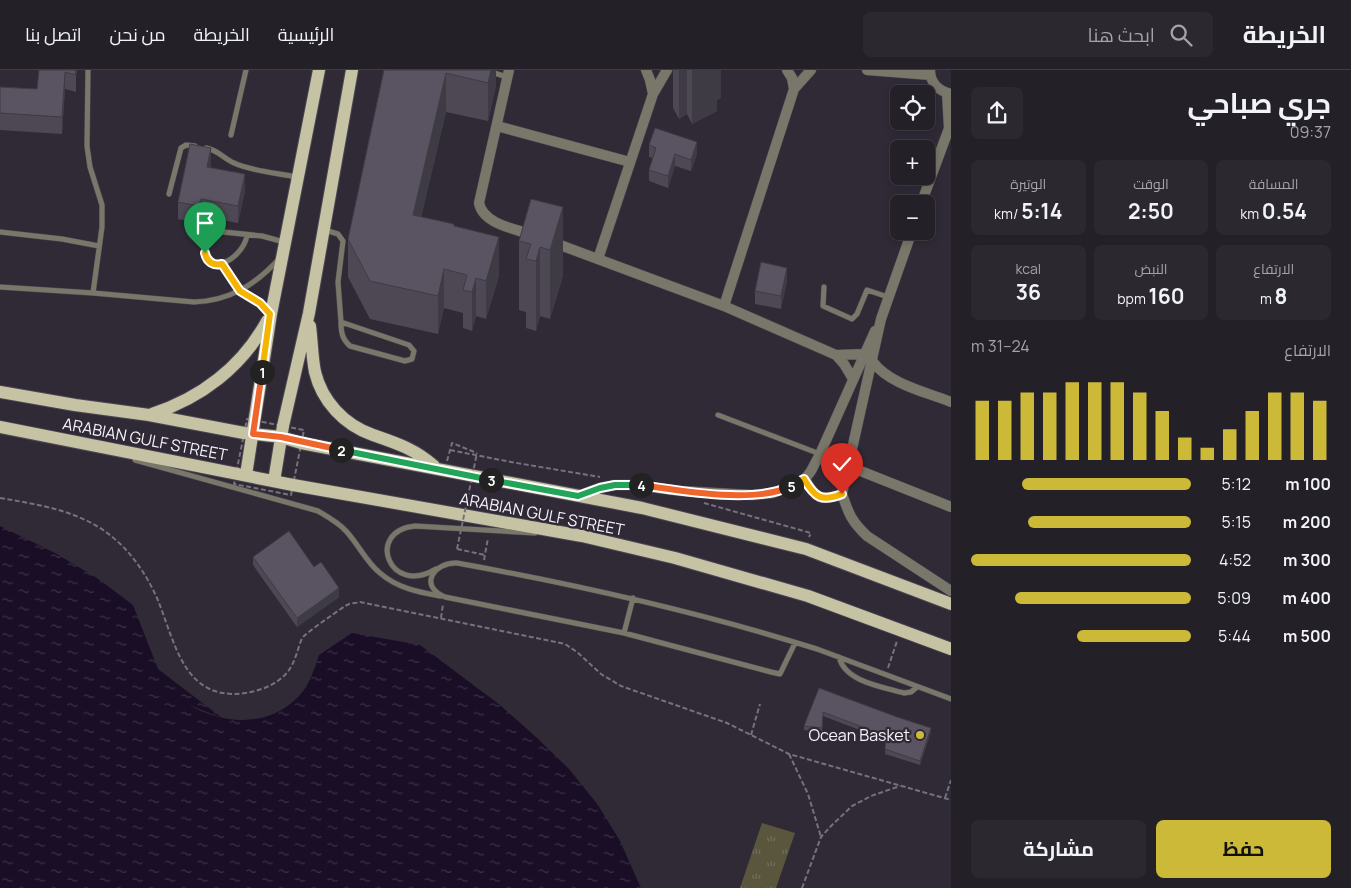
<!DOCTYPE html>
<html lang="ar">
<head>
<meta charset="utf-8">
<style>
  :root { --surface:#232028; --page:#2b2830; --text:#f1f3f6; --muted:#a3a3a8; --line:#403e45; --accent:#cdb938 }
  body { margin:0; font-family:Manrope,Cairo,sans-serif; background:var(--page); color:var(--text); direction:rtl; height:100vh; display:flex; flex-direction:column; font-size:19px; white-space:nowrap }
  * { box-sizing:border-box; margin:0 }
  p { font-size:16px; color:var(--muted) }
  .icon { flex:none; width:28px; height:28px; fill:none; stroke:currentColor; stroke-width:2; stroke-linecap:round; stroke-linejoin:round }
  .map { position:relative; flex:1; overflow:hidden; direction:ltr }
  .details { display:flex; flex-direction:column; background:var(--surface); width:400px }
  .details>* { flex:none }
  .buttons { position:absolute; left:890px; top:15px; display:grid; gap:10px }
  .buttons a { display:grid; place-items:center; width:45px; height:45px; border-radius:8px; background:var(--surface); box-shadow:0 2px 8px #0003,0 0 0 1px var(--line); font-size:25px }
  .pin { position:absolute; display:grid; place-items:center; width:42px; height:42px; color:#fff; margin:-51px -21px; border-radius:50% 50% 50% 0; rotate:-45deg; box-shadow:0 0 5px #0007 }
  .pin .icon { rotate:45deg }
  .km { position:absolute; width:25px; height:25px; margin:-12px; border-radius:50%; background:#222; color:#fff; font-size:14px; line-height:25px; text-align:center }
  .round { display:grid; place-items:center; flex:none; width:52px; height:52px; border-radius:8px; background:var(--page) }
  .summary { display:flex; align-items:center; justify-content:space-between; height:85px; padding:0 20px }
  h1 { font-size:28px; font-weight:700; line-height:38px }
  .figures { display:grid; grid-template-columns:repeat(3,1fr); gap:8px; height:85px; padding:5px 20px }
  .figures div { display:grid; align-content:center; border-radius:8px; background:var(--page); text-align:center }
  .figures b { font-size:21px; font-weight:700 }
  .figures small { font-size:14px; font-weight:400 }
  .figures p { font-size:14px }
  .chart { height:140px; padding:10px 20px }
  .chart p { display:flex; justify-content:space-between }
  .chart svg { width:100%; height:90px; margin-top:5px; stroke:var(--accent); stroke-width:6 }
  .action { display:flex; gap:10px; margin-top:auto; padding:10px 20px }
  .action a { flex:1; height:58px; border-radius:8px; background:var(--accent); color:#111; font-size:20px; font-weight:700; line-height:58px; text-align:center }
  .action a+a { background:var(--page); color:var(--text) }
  ul { padding:0 20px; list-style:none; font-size:16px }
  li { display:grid; grid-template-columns:80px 60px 1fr; align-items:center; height:38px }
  li i { height:12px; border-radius:6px; background:var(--accent) }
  header { display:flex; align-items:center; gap:30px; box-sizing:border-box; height:70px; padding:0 25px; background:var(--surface); border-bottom:1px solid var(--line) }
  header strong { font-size:24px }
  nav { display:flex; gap:28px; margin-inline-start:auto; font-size:18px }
  .search { width:350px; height:45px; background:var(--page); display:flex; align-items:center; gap:12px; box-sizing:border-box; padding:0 18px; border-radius:8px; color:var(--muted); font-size:19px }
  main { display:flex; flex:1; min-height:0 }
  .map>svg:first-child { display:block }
  .park { fill:url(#park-tufts) }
  .water { fill:url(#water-ripples) }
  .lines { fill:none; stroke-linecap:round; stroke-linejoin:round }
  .service-casing { stroke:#4b4652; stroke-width:6 }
  .minor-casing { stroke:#4b4652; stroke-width:11 }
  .primary-casing { stroke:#4b4652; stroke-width:14 }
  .path { stroke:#76727d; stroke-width:2; stroke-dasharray:5 2.5; stroke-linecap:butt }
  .service { stroke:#797769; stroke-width:5 }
  .minor { stroke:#797769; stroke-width:10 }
  .primary { stroke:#c6c2a4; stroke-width:12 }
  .path-bridge { stroke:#76727d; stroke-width:2; stroke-dasharray:5 2.5; stroke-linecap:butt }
  .wall { fill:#4d4854 }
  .shaded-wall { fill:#3f3b45 }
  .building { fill:#5a5462; stroke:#3f3b45 }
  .split-1-casing { stroke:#fff; stroke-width:10 }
  .split-2-casing { stroke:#fff; stroke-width:10 }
  .split-3-casing { stroke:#fff; stroke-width:10 }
  .split-4-casing { stroke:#fff; stroke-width:10 }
  .split-5-casing { stroke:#fff; stroke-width:10 }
  .split-6-casing { stroke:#fff; stroke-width:10 }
  .split-1 { stroke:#f5b400; stroke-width:6 }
  .split-2 { stroke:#f0652b; stroke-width:6 }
  .split-3 { stroke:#22a559; stroke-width:6 }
  .split-4 { stroke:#22a559; stroke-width:6 }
  .split-5 { stroke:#f0652b; stroke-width:6 }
  .split-6 { stroke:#f5b400; stroke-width:6 }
  .poi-dot { fill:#cdb938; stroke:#2f2a36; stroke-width:2 }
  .labels { text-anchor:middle; stroke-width:4.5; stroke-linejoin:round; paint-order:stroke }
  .street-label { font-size:16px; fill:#f6f3fb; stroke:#2f2a36 }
  .poi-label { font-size:16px; fill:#f6f3fb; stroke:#2f2a36; text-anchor:end }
</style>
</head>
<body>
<header>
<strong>الخريطة</strong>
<div class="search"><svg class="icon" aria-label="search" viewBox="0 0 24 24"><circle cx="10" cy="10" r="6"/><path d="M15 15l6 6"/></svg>ابحث هنا</div>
<nav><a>الرئيسية</a><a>الخريطة</a><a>من نحن</a><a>اتصل بنا</a></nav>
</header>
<main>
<section class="details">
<div class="summary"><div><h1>جري صباحي</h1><p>09:37</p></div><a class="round"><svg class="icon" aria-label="share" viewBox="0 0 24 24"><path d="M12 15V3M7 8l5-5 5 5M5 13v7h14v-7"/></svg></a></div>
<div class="figures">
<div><p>المسافة</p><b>0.54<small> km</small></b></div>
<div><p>الوقت</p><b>2:50</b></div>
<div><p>الوتيرة</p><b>5:14<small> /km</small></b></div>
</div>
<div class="figures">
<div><p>الارتفاع</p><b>8<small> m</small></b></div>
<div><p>النبض</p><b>160<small> bpm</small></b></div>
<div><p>kcal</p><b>36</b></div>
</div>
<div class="chart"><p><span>الارتفاع</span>24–31 m</p>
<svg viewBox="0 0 160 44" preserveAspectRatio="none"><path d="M5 44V15M15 44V15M25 44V11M35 44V11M45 44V6M55 44V6M65 44V6M75 44V11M85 44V20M95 44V33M105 44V38M115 44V29M125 44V20M135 44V11M145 44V11M155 44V15"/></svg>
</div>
<ul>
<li><b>100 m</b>5:12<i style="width:77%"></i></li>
<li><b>200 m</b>5:15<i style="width:74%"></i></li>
<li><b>300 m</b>4:52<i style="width:100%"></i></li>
<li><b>400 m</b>5:09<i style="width:80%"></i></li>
<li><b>500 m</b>5:44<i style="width:52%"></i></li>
</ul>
<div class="action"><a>حفظ</a><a>مشاركة</a></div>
</section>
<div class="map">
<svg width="951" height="818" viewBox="0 0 951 818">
  <defs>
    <pattern id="park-tufts" width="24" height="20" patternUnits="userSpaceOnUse" patternTransform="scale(1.25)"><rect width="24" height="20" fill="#5a563d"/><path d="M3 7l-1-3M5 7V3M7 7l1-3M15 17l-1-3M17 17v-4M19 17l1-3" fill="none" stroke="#726f5a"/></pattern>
    <pattern id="water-ripples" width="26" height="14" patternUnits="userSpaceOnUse" patternTransform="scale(1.25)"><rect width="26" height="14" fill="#190e26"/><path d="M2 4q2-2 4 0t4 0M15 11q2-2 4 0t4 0" fill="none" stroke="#3b3246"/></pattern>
  </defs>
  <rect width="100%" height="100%" fill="#2f2a36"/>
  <!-- park -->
  <path class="park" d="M762 753 795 763 776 818H740Z"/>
  <!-- water -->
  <path class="water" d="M0 456 55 483 97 508 133 535 158 599 222 648 189 635C226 656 275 658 304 620 311 610 315 597 319 585L352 563 420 575 500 635 536 667 569 699 598 735 620 771 641 818H0Z"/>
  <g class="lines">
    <!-- service casing -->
    <g class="service-casing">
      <path id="service" d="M88 0 87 76 90 97 102 135V157L93 223
        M485 0 507 7
        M231 65 246 0
        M206 78C218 80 223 88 234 93 251 101 277 103 296 107
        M169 124 181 78 186 75 195 76
        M325 160 338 164 343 171 338 212 341 252
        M0 162 62 169 99 176
        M247 165C245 179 230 194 215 195 202 189 203 170 214 161L262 166 284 172
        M222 194 240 221 260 233 270 243
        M0 217 93 223 194 232C229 231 255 215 279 189
        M824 217 823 236 852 249 857 244 867 220 888 227
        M341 252 409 275 414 281 412 289 405 291 350 276C342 269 341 262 341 252Z
        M718 345 820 384
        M135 390 318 441C328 447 339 453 346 461 359 475 366 492 380 503 397 518 418 522 440 526
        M436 499C389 527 365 461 415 456L535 463
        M624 563 633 528
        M795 573 780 604 771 602 624 563 445 527C418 516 434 492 457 493 579 515 699 542 817 579L951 629
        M839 587C845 612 883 617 904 623L911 622 917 617"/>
    </g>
    <!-- minor casing -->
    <g class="minor-casing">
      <path id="minor" d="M509 0 479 133C483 154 515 159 533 165
        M646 0 650 10 653 24
        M787 0 792 8 794 19
        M867 0 930 5
        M930 0C930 13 939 21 951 24
        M947 23 949 59
        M497 56 630 92
        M921 134 951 53
        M912 161 881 249 842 424C849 444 851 451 867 466L951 521
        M552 172 724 236 836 285 864 284
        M598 189 653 24 667 0
        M724 236 794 19 811 0
        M836 285 844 294 853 309
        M873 292C889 314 926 322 951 332
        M848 396 951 437
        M805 409C815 428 821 432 842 424
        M578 426 600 418 615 415H635L681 421 752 425 773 423 805 409 811 401 820 384 875 261"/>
    </g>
    <!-- primary casing -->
    <g class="primary-casing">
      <path id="primary" d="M310 256C312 271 312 287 315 302 322 331 344 355 373 365 396 373 415 379 434 396
        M0 322 75 335 149 345 244 363 281 367 301 373 642 438 806 479 951 534
        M152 344C201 328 242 297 267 251
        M0 357 293 415 582 466 675 488 808 526 951 579
        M246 405 271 244 319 0
        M274 411 283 356 309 243 352 0"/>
    </g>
    <!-- path -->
    <path class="path" d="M247 349 304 360 291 425 234 414Z
      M450 380 511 392 600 407
      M447 391 452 373 477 383
      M0 428C41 435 83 441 116 470 134 486 147 506 157 528 175 571 183 632 245 623 266 620 288 610 295 588 298 582 299 573 303 567 306 563 344 536 349 534 353 533 357 533 360 532L565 574 577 582 601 604 621 616 727 653 789 684 951 730
      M704 433 811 463 809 467
      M457 479 485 485
      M484 490 488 468
      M441 548 443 534
      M888 598 897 571
      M751 665 760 634
      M789 684 808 724 821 767
      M945 728 951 710
      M802 818 821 767 831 756 852 736 871 726 900 716"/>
    <!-- service -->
    <use href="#service" class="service"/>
    <!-- minor -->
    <use href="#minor" class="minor"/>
    <!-- primary -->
    <use href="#primary" class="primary"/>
    <!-- path-bridge -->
    <path class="path-bridge" d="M457 479 477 383"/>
  </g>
  <!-- wall -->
  <path class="wall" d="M39 0H77L76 7V22L65 19 62 64 0 60V17L37 19Z
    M384 0H496V16L488 51 446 42 421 147 454 156 499 206 486 249 476 246 472 261 463 258V243L444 238 438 264 370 249 348 207V169Z
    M673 0H721V28L717 30V41L692 54 687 44 679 49 673 38Z
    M649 75 697 84 691 101 675 96 668 118 649 111V100L653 88 649 87Z
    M211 95 210 98 245 121 238 153 201 146 199 153 178 149V132Z
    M531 129 563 206 550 249 540 246 536 261 526 258V242L519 240V171Z
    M787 211 781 239 755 234V221Z
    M253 487 314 497 339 527 297 557 253 495Z
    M819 618 931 662 920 695 885 684 886 670 823 646 822 663 804 660V656Z"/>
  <!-- shaded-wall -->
  <path class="shaded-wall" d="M491 0H496V16L488 51V13Z
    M679 0H687V44L679 49Z
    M692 0H721V28L717 30V41L692 54Z
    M65 2V19L62 64V47Z
    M446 3V42L413 183V145Z
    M697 72V84L691 101V90Z
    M211 78V95L207 114V97Z
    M675 84V96L668 118V106Z
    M245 104V121L238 153V136Z
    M201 129V146L199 153V136Z
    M563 137V206L550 249V180Z
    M499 167V206L486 249V211Z
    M540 177V246L536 261V191Z
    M787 198V211L781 239V226Z
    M444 199V238L438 264V226Z
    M476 208V246L472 261V222Z
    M339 518V527L297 557V548Z
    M931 658V662L920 695V691Z"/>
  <!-- building -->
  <path class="building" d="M39 0H75L76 5 65 2 62 47 0 43V17L37 19Z
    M384 0H491L488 13 446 3 413 145 454 154V156L499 167 486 211 476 208 472 222 463 220 467 205 444 199 438 226 370 211 348 169Z
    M655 58 697 72 691 90 675 84 668 106 649 100 656 78 649 75Z
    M190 74 211 78 207 97 245 104 238 136 201 129 199 136 178 132Z
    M531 129 563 137 550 180 540 177 536 191 526 189 531 174 519 171Z
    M761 192 787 198 781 226 755 221Z
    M289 461 314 497 321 492 339 518 297 548 253 487Z
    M819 618 897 647 931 658 920 691 885 679 886 666 823 642 822 658 804 656Z"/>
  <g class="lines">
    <!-- split-1 casing -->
    <g class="split-1-casing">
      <path id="split-1" d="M205 183C207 192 213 196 222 194L240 221 260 233 270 244 262 302"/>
    </g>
    <!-- split-2 casing -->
    <g class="split-2-casing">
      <path id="split-2" d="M262 302 253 364 281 367 341 380"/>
    </g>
    <!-- split-3 casing -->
    <g class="split-3-casing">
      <path id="split-3" d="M341 380 491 410"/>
    </g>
    <!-- split-4 casing -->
    <g class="split-4-casing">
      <path id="split-4" d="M491 410 578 426 600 418 615 415H641"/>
    </g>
    <!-- split-5 casing -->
    <g class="split-5-casing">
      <path id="split-5" d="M641 415C680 421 757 434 791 416"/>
    </g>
    <!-- split-6 casing -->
    <g class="split-6-casing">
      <path id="split-6" d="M791 416 804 409C815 428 822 432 842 424"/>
    </g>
    <!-- split-1 -->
    <use href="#split-1" class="split-1"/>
    <!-- split-2 -->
    <use href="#split-2" class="split-2"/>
    <!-- split-3 -->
    <use href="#split-3" class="split-3"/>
    <!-- split-4 -->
    <use href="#split-4" class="split-4"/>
    <!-- split-5 -->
    <use href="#split-5" class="split-5"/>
    <!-- split-6 -->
    <use href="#split-6" class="split-6"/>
  </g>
  <!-- markers -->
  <circle class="poi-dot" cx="920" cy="665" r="5"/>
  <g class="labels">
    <!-- street labels -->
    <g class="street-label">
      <text transform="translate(145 369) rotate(11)" y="6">ARABIAN GULF STREET</text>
      <text transform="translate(542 444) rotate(11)" y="6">ARABIAN GULF STREET</text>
    </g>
    <!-- poi labels -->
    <g class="poi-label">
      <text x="910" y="671">Ocean Basket</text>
    </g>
  </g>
</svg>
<div class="buttons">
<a><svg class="icon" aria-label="locate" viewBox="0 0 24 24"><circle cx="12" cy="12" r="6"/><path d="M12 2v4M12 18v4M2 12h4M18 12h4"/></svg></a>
<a>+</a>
<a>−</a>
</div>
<div class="pin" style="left:205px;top:183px;background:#1e9e55"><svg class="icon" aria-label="arrive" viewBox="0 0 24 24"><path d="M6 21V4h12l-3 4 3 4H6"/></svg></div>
<div class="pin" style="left:842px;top:424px;background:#d93025"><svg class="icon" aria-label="check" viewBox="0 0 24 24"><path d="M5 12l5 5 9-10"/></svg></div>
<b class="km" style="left:262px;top:302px">1</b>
<b class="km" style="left:341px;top:380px">2</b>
<b class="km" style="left:491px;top:410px">3</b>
<b class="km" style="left:641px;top:415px">4</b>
<b class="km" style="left:791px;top:416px">5</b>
</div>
</main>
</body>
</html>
